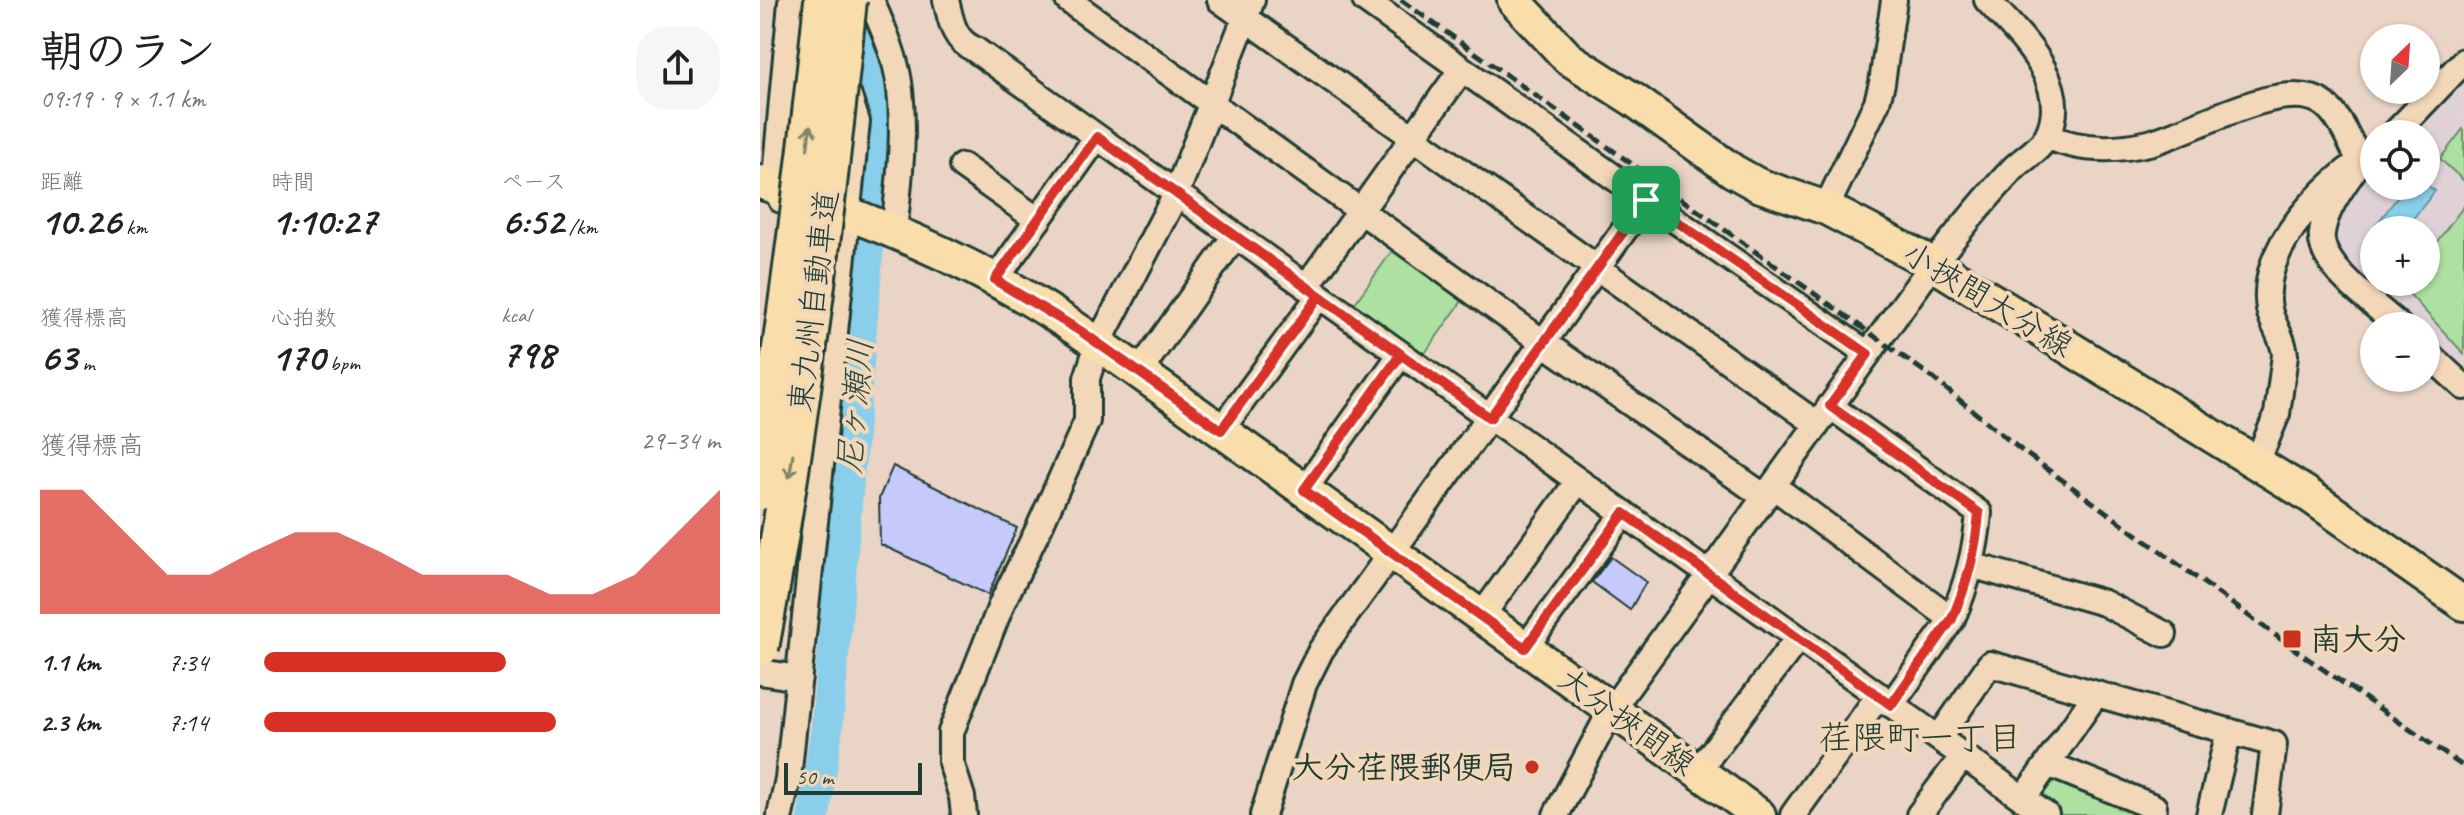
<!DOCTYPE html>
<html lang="ja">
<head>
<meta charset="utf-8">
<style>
  :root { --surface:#fff; --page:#f6f6f6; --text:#202124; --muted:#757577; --accent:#d93025 }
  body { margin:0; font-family:Caveat,"Klee One",sans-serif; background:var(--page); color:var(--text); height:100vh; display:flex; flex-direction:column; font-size:30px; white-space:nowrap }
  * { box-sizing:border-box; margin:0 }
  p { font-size:26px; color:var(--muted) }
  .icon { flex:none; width:44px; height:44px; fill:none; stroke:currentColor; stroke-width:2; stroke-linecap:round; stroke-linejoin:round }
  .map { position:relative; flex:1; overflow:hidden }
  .side { display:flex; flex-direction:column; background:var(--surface); width:760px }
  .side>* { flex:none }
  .needle { width:52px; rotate:25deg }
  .tools { position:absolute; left:1600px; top:24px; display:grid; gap:16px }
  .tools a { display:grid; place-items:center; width:80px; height:80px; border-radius:50%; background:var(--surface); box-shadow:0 2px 6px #0004; font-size:40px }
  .scale { position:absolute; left:24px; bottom:20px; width:138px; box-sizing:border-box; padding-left:8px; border:4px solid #1f3d34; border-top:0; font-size:22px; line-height:28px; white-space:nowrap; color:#1f3d34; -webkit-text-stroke:6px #f3d7b9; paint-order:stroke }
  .pin { position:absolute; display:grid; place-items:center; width:68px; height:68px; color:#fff; margin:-34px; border-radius:16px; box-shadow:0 4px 12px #0006 }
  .round { display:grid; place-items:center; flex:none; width:84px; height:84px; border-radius:32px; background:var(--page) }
  .head { display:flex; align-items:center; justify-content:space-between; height:136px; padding:0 40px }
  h1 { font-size:44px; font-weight:800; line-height:60px }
  .figures { display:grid; grid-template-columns:repeat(3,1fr); gap:12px; height:136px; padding:8px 40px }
  .figures div { display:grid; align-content:center }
  .figures b { font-size:40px; font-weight:800 }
  .figures small { font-size:22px; font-weight:400 }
  .figures p { font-size:22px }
  .chart { height:224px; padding:16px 40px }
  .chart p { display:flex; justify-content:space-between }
  .chart svg { width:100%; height:144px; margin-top:8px; fill:var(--accent); opacity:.7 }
  ul { padding:0 40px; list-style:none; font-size:26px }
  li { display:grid; grid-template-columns:128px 96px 1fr; align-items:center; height:60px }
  li i { height:20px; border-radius:10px; background:var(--accent) }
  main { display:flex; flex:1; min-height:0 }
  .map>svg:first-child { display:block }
  .built { fill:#dfd1d6; fill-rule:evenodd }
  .green { fill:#ade0a1; stroke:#668e6a; stroke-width:2 }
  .water { fill:#89ceea; stroke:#5f94a1; stroke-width:2 }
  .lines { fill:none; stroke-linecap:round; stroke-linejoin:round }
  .river { stroke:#89ceea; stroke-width:32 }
  .building { fill:#c5c9fb; stroke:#1f3d34; stroke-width:2 }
  .minor-casing { stroke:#1f3d34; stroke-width:30 }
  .major-casing { stroke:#1f3d34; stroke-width:38 }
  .minor { stroke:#f3d7b9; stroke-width:24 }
  .major { stroke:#f9deab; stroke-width:32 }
  .rail { stroke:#1f3d34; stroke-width:5; stroke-dasharray:12 6; stroke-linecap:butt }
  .highway-bridge-casing { stroke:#1f3d34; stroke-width:42; stroke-linecap:butt }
  .highway-bridge { stroke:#f9deab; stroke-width:36 }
  .oneway { stroke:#81856a }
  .route-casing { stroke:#fff; stroke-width:16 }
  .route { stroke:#d93025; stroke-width:10 }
  .poi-dot { fill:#c8321e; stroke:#f3d7b9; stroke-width:3 }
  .labels { text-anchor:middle; stroke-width:8; stroke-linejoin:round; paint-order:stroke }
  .street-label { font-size:32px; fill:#1f3d34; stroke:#f3d7b9 }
  .poi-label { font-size:32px; font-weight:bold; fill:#1f3d34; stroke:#f3d7b9; text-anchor:start }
  .water-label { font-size:34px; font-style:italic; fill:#2a4c46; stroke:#f3d7b9 }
  .neighbourhood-label { font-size:34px; fill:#1f3d34; stroke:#f3d7b9 }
</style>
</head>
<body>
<main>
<section class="side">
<div class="head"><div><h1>朝のラン</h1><p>09:19 · 9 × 1.1 km</p></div><a class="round"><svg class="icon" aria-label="share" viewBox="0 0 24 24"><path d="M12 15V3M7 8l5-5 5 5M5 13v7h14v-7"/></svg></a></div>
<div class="figures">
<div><p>距離</p><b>10.26<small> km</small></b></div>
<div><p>時間</p><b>1:10:27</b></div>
<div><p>ペース</p><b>6:52<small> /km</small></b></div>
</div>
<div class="figures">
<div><p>獲得標高</p><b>63<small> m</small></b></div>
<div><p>心拍数</p><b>170<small> bpm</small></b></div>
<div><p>kcal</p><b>798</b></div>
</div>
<div class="chart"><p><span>獲得標高</span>29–34 m</p>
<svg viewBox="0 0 160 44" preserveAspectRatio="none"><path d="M0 44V6L10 6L20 19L30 32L40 32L50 25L60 19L70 19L80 25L90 32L100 32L110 32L120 38L130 38L140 32L150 19L160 6V44z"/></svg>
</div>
<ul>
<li><b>1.1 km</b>7:34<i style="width:53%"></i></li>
<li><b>2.3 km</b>7:14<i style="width:64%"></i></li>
</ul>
</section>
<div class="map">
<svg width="1704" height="815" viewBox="0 0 1704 815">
  <rect width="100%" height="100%" fill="#ead4c6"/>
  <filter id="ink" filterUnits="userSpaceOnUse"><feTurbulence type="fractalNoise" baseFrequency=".0125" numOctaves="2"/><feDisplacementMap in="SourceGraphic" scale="16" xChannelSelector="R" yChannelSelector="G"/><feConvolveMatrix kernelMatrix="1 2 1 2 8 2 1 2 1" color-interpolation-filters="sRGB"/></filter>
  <g filter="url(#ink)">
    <!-- built -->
    <path class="built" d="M1704 78V381L1666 345V326H1647L1586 273 1568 227 1603 178 1614 167V186H1666V134H1648ZM1614 230H1666V282H1614Z"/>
    <!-- green -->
    <path class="green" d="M1703 129 1704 130V181L1680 159Z
      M1704 206V354L1643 287 1646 282H1666V256Z
      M637 244 707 294 660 360 590 310Z
      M1288 773 1385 815H1297L1275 799Z"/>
    <!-- water -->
    <path class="water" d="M1666 184 1675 191 1644 230 1613 229 1646 186H1666Z"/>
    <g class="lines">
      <!-- river -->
      <path class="river" d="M54 815 67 727 115 162C115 109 106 59 86 10"/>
    </g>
    <!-- building -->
    <path class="building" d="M133 466 257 528 228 595 120 544 119 498Z
      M851 557 886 582 870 610 832 582Z"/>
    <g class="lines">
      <!-- minor casing -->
      <g class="minor-casing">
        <path id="minor" d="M111 0C122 26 135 54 139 82 146 132 139 182 134 232
          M186 0C191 20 193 40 214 49L1286 815
          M308 0 784 343 1005 497
          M460 0 1057 424
          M605 0 886 200 1108 354
          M32 8 60 51
          M1634 134 1704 61
          M1287 136C1320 151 1354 151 1389 143 1433 132 1524 75 1564 104 1581 117 1590 143 1600 161 1586 182 1565 208 1562 233 1557 266 1617 305 1639 326
          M202 166 278 220
          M21 200 16 166 31 2
          M1066 208 1117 102 1122 83 1134 0
          M235 280 337 137
          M546 287 702 69
          M1666 352 1704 387
          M379 372 475 236
          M1070 406 1219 513C1216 550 1207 585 1192 619L1131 705
          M461 430 559 296
          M1497 462 1517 414 1525 355C1524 338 1512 325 1509 309 1498 245 1568 182 1614 151
          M1013 486 1192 619
          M544 490 641 354
          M1211 565 1344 603 1404 634
          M721 617 818 481
          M765 648 864 513
          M0 672 39 678
          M1179 738 1230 664 1514 744 1505 815
          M1288 764 1394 807 1392 815
          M938 771 1038 638
          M1263 799 1336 694
          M20 815 28 779 97 122 88 94 82 85
          M204 815 202 797 191 762V732L242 603 278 530 327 421V378L338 344 416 194 492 0
          M503 815 544 684 561 650 886 200
          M796 815 852 709 1173 264C1198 232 1224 200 1252 170 1262 159 1280 150 1287 136 1314 84 1258 34 1227 0
          M1033 815 1119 695
          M1159 815 1203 756
          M1449 815 1469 731"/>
      </g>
      <!-- major casing -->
      <g class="major-casing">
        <path id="major" d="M754 0 808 58 874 100 973 171 998 185 1066 208 1173 264 1547 494 1704 604
          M0 182C82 210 165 241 241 283 289 309 334 341 379 372L999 815"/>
      </g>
      <!-- minor -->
      <use href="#minor" class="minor"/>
      <!-- major -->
      <use href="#major" class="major"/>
      <!-- rail -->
      <path class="rail" d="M641 0 1169 375 1261 450 1544 656 1704 767"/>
      <!-- highway-bridge casing -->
      <g class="highway-bridge-casing">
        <path id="highway-bridge" d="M0 491C25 328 47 165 63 0
          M0 648C40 434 66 217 88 0"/>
      </g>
      <!-- highway-bridge -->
      <use href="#highway-bridge" class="highway-bridge"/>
    </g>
    <!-- one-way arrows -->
    <defs><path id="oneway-shaft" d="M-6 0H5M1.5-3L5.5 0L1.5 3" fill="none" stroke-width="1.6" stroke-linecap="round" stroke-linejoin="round" transform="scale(2)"/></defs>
    <g class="oneway">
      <use href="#oneway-shaft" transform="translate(49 137) rotate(-83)"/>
      <use href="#oneway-shaft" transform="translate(31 466) rotate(99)"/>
    </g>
  </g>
  <g class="lines" filter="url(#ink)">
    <!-- route casing -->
    <g class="route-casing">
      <path id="route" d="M886 200 730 418 559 296 461 430 322 332 235 280 337 137 641 354 544 490 765 648 864 513 1131 705 1192 619C1207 585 1216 550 1219 513L1070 406 1108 354 886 200"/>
    </g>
    <!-- route -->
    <use href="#route" class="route"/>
  </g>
  <!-- markers -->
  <g class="poi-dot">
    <rect x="1522" y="629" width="20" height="20" rx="4"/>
    <circle cx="772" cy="767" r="8"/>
  </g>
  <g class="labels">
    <!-- street labels -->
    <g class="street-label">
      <text transform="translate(1228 299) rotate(31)" y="11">小挾間大分線</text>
      <text transform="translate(53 301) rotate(-83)" y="11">東九州自動車道</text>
      <text transform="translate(867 721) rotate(36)" y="11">大分挾間線</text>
    </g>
    <!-- poi labels -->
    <g class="poi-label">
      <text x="1550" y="650">南大分</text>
      <text x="756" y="778" text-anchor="end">大分荏隈郵便局</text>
    </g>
    <!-- water labels -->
    <g class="water-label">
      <text transform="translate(94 406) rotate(-85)" y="12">尼ヶ瀬川</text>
    </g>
    <!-- neighbourhood labels -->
    <g class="neighbourhood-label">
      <text x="1160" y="749">荏隈町一丁目</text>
    </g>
  </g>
</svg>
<div class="tools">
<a><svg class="needle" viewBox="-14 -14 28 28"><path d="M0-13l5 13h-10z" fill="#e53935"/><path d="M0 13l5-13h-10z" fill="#757577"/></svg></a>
<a><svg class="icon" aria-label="locate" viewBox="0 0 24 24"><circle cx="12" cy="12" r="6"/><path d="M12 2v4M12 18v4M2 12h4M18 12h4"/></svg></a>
<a>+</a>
<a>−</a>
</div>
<div class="scale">50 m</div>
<div class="pin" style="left:886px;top:200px;background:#1e9e55"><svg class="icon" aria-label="arrive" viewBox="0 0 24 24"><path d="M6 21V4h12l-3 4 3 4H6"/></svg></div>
</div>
</main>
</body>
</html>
